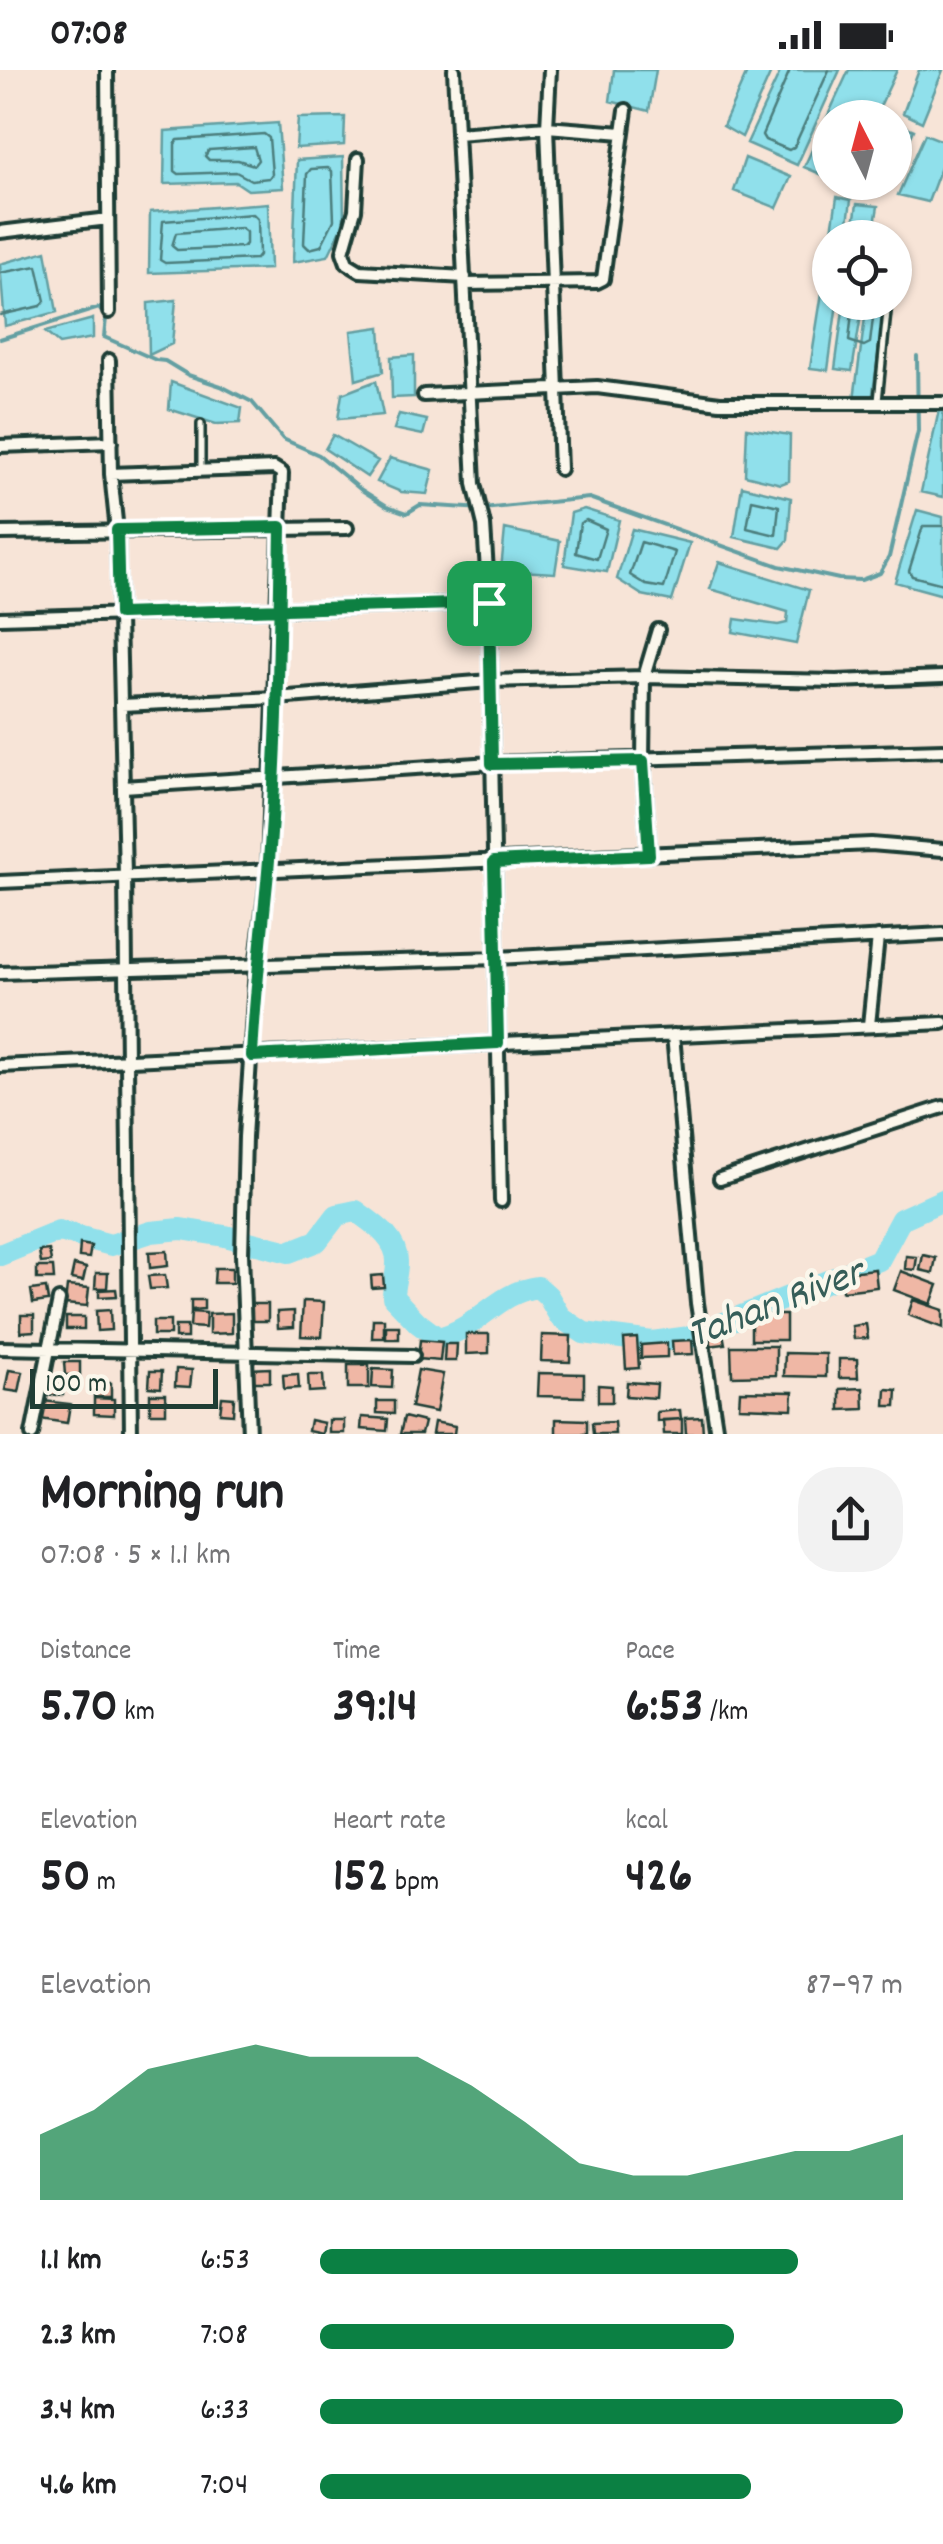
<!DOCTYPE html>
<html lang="en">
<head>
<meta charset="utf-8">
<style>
  :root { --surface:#fff; --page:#f2f2f2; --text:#202124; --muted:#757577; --accent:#0b8043 }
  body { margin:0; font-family:Dekko,sans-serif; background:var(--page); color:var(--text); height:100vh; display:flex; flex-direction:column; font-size:38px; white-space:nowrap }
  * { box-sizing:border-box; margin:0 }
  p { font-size:32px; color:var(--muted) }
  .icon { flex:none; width:55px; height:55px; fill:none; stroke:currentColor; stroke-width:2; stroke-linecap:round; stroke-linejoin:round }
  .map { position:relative; height:1364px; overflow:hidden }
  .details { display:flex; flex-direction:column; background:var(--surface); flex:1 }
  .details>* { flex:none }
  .needle { width:65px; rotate:354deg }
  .controls { position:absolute; left:812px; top:30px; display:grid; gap:20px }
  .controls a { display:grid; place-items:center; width:100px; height:100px; border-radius:50%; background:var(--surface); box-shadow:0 2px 8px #0004; font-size:50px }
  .scale { position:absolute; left:30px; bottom:25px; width:188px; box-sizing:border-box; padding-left:10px; border:5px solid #1f3d34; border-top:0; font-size:28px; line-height:35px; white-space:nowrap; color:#1f3d34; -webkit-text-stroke:8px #fbf7ec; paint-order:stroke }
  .pin { position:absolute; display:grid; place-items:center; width:85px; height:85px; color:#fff; margin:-42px; border-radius:20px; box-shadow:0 5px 15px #0006 }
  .round { display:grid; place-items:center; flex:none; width:105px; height:105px; border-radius:40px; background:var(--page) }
  .head { display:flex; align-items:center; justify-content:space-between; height:170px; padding:0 40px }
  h1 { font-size:55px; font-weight:700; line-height:75px }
  .metrics { display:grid; grid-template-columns:repeat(3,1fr); gap:15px; height:170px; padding:10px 40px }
  .metrics div { display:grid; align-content:center }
  .metrics b { font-size:50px; font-weight:700 }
  .metrics small { font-size:28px; font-weight:400 }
  .metrics p { font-size:28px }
  .chart { height:280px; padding:20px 40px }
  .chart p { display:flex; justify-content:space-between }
  .chart svg { width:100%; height:180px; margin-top:10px; fill:var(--accent); opacity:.7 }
  ul { padding:0 40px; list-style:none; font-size:32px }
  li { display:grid; grid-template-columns:160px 120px 1fr; align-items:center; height:75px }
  li i { height:25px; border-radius:12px; background:var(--accent) }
  .status { display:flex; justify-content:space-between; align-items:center; height:70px; padding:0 50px; background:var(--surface); direction:ltr }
  .status svg { height:28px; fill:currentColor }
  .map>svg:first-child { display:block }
  .water { fill:#90e0eb; stroke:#639fa2; stroke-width:2.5 }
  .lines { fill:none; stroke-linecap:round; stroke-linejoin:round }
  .shore { stroke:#4c7e7d; stroke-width:2.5 }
  .stream { stroke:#639fa2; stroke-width:4 }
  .river { stroke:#90e0eb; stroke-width:22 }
  .building { fill:#efb7a5; stroke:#1f3d34; stroke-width:2.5 }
  .lane-casing { stroke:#1f3d34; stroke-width:12 }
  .street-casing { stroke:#1f3d34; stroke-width:18 }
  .lane { stroke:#fbf7ec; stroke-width:5 }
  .street { stroke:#fbf7ec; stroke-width:10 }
  .route-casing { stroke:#fff; stroke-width:20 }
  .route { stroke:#0b8043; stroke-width:12 }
  .labels { text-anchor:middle; stroke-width:9; stroke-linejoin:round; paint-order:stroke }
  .water-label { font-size:42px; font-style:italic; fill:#365e59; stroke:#fbf7ec }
</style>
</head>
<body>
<div class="status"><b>07:08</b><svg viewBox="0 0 49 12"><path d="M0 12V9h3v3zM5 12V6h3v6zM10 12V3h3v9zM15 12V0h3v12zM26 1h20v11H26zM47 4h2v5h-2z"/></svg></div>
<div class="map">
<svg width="943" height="1364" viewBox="0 0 943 1364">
  <rect width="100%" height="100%" fill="#f7e4d7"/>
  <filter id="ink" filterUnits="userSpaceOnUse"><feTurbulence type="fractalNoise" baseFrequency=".01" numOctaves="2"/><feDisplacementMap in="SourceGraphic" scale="20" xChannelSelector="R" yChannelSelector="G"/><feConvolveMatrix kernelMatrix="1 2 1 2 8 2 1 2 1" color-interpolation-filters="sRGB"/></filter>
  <g filter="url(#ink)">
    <!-- water -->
    <path class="water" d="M614 0H656L649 41 610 31Z
      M748 0H772L742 67 723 56Z
      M781 0H840L797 95 747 73Z
      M849 0H897L875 47 830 48V108L804 97Z
      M919 0H943L922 52 903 43Z
      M345 47 344 75 296 78 298 48Z
      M895 52 914 60 900 91 895 89Z
      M278 53 283 118 248 120 236 112 164 114 165 61Z
      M925 64 943 71V92L928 132 898 125Z
      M343 87 344 153 328 186 293 192 297 90Z
      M745 88 791 107 777 138 734 121Z
      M837 127 851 130 846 167H831Z
      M268 133 270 199 149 203 150 142Z
      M857 134 878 136 873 167H852Z
      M830 172V232L837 233 828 300 810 298Z
      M46 181 57 242 5 256 0 194Z
      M176 230 172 274 149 285 148 233Z
      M844 233H863L852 301 835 299Z
      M867 233H885L872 331 854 329Z
      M93 249V268L59 274 45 262Z
      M380 257 383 302 356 310 351 261Z
      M414 285V327L392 328 391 287Z
      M376 311 383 345 338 349 342 324Z
      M171 312 242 338 240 353 216 354 169 339Z
      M939 340 943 341V427L921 422Z
      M399 344 427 350 423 365 394 359Z
      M747 358 790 365 789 411 781 414 745 405Z
      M333 365 378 391 367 407 325 379Z
      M390 388 433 400 427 424 401 422 377 412Z
      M742 416 791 428 788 470 781 478 734 467Z
      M584 439 619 450 607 502 564 495 571 443Z
      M917 440 943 447V525L895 512Z
      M505 459 560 471 555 503 501 500Z
      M632 459 690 473 672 531 642 525 617 509Z
      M719 492 809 520 796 574 733 562 735 549 778 555 787 553 788 542 710 519Z"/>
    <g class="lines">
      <!-- shore -->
      <path class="shore" d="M790 0 762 65 765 70 789 80 794 77 829 0
        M264 64 269 68 272 104 269 108 251 110 236 102 179 104 175 101V74L178 70Z
        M254 77 258 90 254 95 238 90H209L205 86 209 80Z
        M311 99 328 98 332 101 334 150 321 176 309 179 304 174 307 104Z
        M253 144 258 149 259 185 256 189 165 193 160 190 163 151Z
        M241 158 246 162V174L243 177 177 180 172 176 176 163Z
        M0 203 37 196 45 231 41 236 0 245
        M853 232 849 271 864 276 870 273 875 232
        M752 430 779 436 776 465 747 458Z
        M586 450 606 459 597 489 576 483 580 453Z
        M943 456H923L909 501 912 506 943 514
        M641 472 675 482 664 518 646 515 630 505Z"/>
      <!-- stream -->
      <path class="stream" d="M0 269 99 238 106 248 104 267 156 290 165 291 188 305 221 316 252 332 283 369 319 385 360 419 387 436 407 443 420 435 483 439 589 428 779 496 839 509 861 510 880 503 889 487 918 361 917 286"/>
      <!-- river -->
      <path class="river" d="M0 1185 59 1161 111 1175 151 1162 181 1159 225 1166 289 1182 317 1171 337 1145 356 1141C374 1154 398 1169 397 1193 397 1205 393 1215 393 1227L418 1253 438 1268C480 1258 496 1222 538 1217L548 1226 560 1247 584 1263 652 1272 690 1267 879 1190 901 1149 943 1130"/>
    </g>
    <!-- building -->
    <path class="building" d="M80 1174 91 1176 89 1188 79 1187Z
      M49 1180 51 1192 41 1193 39 1181Z
      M167 1181 168 1196 150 1198 149 1182Z
      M923 1185 936 1188 933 1203 920 1200Z
      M906 1186 917 1187 915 1200 905 1199Z
      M74 1195 86 1198 83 1211 71 1209Z
      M37 1197H53L54 1209H37Z
      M215 1198H232V1213H214Z
      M875 1199 877 1217 842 1221 840 1203Z
      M901 1201 938 1215 931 1234 894 1220Z
      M96 1203H108L107 1218H95Z
      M165 1205 167 1218 150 1219 148 1206Z
      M383 1205 384 1217 372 1218 371 1206Z
      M67 1216 89 1218 87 1236 65 1234Z
      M46 1218 48 1231 33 1233 31 1220Z
      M116 1219 117 1226 99 1227V1220Z
      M191 1230H204V1239L191 1240Z
      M913 1230 943 1240V1258L908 1245Z
      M303 1231 324 1232 322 1267 301 1266Z
      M250 1234H268V1251H250Z
      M110 1240 111 1260 97 1261 96 1241Z
      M294 1241V1257L278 1258 277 1242Z
      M191 1242 206 1243 205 1258 190 1257Z
      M232 1243V1263L209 1264V1244Z
      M21 1245H34V1261L21 1262Z
      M751 1245H786V1270H751Z
      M66 1247H84V1259H66Z
      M373 1249H384V1268H372Z
      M153 1251H170V1265H153Z
      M866 1254 868 1268 854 1269 852 1256Z
      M175 1256H187V1268H175Z
      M386 1256H399V1269H386Z
      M723 1263 725 1274 708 1276 707 1265Z
      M466 1264H489V1283L466 1284Z
      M542 1265 571 1266 570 1292 541 1291Z
      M637 1268 639 1298 626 1299 624 1269Z
      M420 1270 442 1272 440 1291 418 1289Z
      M692 1270 693 1284 673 1285 672 1271Z
      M667 1273V1287L641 1288V1275Z
      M445 1274H457L456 1291H444Z
      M731 1276H776V1305L732 1306Z
      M785 1283 826 1284V1307L784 1306Z
      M839 1289H857L858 1308H839Z
      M64 1292H80V1305H65Z
      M348 1295H369V1318H348Z
      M270 1298V1312H249V1299Z
      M176 1299 192 1300 190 1317 175 1316Z
      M373 1299 393 1300 392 1318 372 1317Z
      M9 1300 23 1302 19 1322 5 1320Z
      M418 1300 443 1304 436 1342 411 1337Z
      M150 1301H162L161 1318 149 1317Z
      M538 1303 584 1304V1327L537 1326Z
      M298 1304 299 1318 284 1319 283 1305Z
      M308 1305H323L324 1321 309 1322Z
      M627 1312 657 1314 656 1328 626 1326Z
      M94 1313H111V1327H94Z
      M50 1314H63V1325H49Z
      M598 1315 612 1316V1332H598Z
      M863 1318 864 1339 840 1340V1319Z
      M886 1319 897 1320 896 1336H885Z
      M740 1321 793 1322 792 1339 739 1337Z
      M150 1324H166V1343H150Z
      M222 1327 234 1328 233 1344 220 1343Z
      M94 1328 114 1329V1345L94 1344Z
      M43 1331 70 1334 67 1353 40 1349Z
      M377 1331H394V1344L377 1343Z
      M680 1340 681 1349 657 1351V1342Z
      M362 1347 388 1349 387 1361 361 1359Z
      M404 1347 424 1352 421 1364H400Z
      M702 1347 703 1364H686L685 1348Z
      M556 1349 587 1350V1364H556Z
      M682 1349V1364H664L663 1350Z
      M310 1350 324 1353 322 1364 308 1361Z
      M329 1350H344V1363H329Z
      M434 1352 455 1356 454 1364H432Z
      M614 1352 615 1364H593L592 1353Z"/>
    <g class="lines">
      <!-- lane casing -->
      <g class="lane-casing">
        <path id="lane" d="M878 331 888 232
          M201 354V400"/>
      </g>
      <!-- street casing -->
      <g class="street-casing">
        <path id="street" d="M107 0 109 242
          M454 0 474 414 484 455 489 533 501 1131
          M550 0 547 57 560 399
          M457 64 547 57 622 63
          M358 89 355 140 343 182 347 193 360 201 465 207
          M0 162 108 149
          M465 214 597 212 603 209 626 40
          M109 290 111 404 117 461 125 806 131 1364
          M424 325 597 317 720 333H943
          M0 376 111 372
          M111 404 274 398 282 403 268 801 256 898 245 1067 242 1184 249 1364
          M0 463 347 458
          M0 548 489 533
          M121 635 276 628 490 611 644 607 836 611 943 607
          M123 717 492 693 943 680
          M649 785 643 691 644 607 658 560
          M0 812 871 774 943 780
          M0 903 496 888 943 864
          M869 955 878 867
          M673 965 697 1233 717 1364
          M0 996 943 953
          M720 1109 943 1037
          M0 1278 413 1286
          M32 1364 59 1230"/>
      </g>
      <!-- lane -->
      <use href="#lane" class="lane"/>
      <!-- street -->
      <use href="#street" class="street"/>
    </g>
  </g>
  <g class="lines" filter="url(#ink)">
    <!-- route casing -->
    <g class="route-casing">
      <path id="route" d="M489 533 119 544 117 460 281 457C279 572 278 688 268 802 262 864 255 924 252 986L498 973 494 792 649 785 643 691 492 694 489 533"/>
    </g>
    <!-- route -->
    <use href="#route" class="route"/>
  </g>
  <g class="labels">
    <!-- water labels -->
    <g class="water-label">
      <text transform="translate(774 1230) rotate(-21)" y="15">Tahan River</text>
    </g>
  </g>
</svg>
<div class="controls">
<a><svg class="needle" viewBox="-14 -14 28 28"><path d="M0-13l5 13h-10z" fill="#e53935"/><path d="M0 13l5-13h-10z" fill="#757577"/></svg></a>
<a><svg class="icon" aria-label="locate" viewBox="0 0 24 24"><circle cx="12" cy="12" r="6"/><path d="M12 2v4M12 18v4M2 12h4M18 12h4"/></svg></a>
</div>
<div class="scale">100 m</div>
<div class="pin" style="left:489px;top:533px;background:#1e9e55"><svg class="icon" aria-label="arrive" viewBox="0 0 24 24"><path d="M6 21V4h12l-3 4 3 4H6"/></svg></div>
</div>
<section class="details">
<div class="head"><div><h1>Morning run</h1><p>07:08 · 5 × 1.1 km</p></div><a class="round"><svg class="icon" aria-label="share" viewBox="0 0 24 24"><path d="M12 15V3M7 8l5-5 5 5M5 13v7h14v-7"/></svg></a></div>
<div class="metrics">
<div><p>Distance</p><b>5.70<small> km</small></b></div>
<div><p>Time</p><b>39:14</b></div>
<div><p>Pace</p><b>6:53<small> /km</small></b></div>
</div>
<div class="metrics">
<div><p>Elevation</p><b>50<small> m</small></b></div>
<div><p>Heart rate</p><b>152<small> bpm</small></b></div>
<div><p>kcal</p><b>426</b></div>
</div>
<div class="chart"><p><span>Elevation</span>87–97 m</p>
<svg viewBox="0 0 160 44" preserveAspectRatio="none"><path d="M0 44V28L10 22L20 12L30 9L40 6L50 9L60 9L70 9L80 16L90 25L100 35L110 38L120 38L130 35L140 32L150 32L160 28V44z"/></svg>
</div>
<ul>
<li><b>1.1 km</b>6:53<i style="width:82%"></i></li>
<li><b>2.3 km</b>7:08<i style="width:71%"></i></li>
<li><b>3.4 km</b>6:33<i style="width:100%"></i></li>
<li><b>4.6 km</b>7:04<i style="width:74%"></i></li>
</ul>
</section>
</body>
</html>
